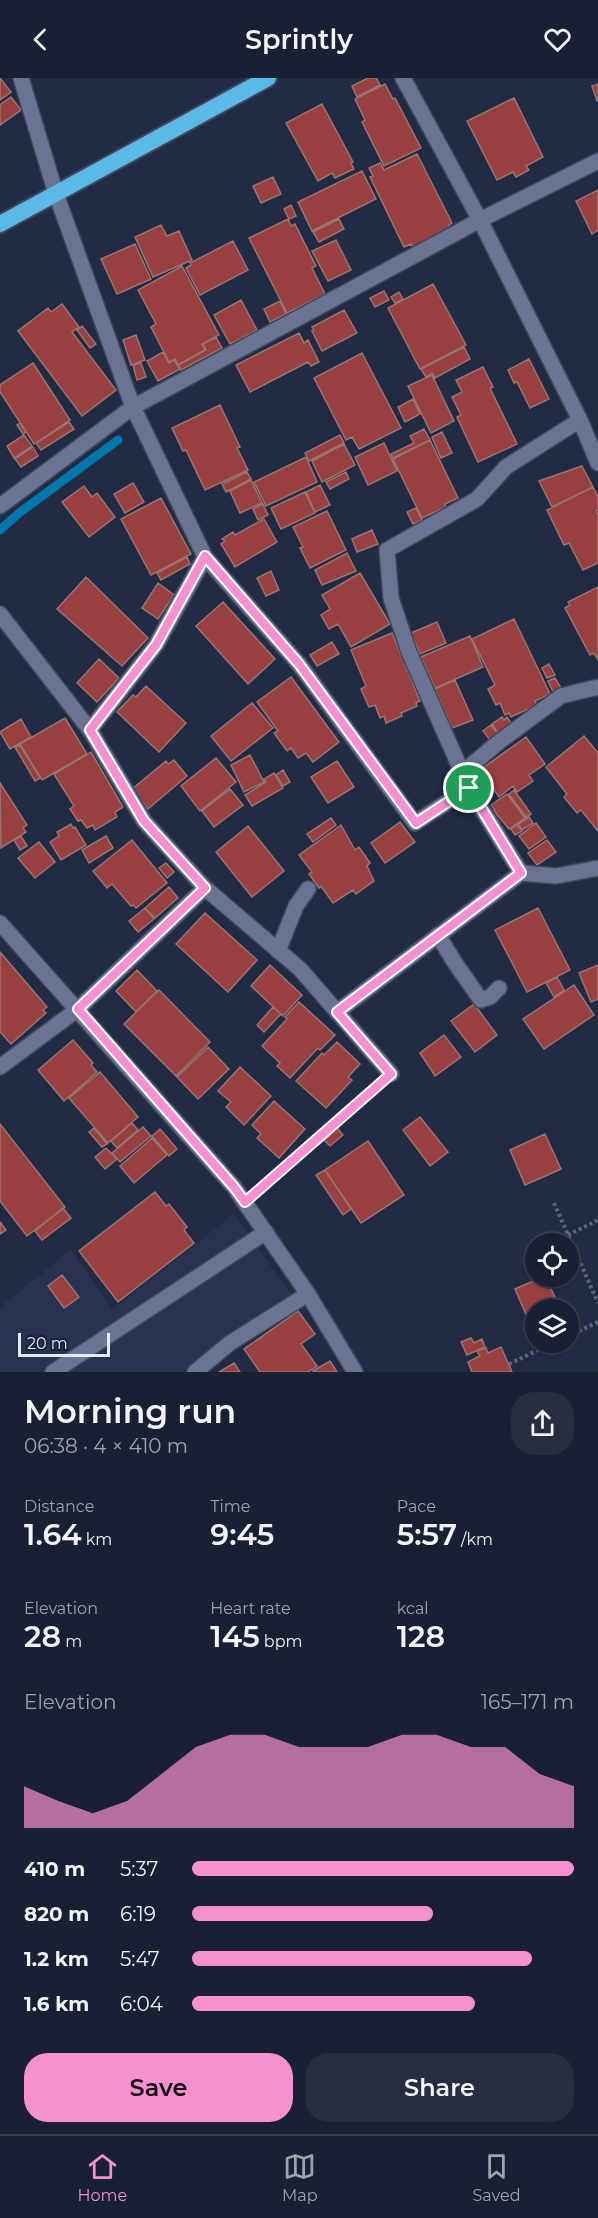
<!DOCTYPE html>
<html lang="en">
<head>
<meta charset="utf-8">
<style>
  :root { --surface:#1a2033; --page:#272d3f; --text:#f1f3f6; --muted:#9fa3ac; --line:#383e4e; --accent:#f690d1 }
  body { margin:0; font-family:Montserrat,sans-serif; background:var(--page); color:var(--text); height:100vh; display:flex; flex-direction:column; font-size:22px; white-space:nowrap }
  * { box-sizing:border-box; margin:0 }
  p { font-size:20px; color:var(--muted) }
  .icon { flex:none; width:33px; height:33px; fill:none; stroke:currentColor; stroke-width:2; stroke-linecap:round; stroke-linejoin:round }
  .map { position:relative; height:1294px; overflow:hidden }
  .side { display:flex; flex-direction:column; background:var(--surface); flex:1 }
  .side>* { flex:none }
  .fabs { position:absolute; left:525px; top:1155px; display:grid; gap:12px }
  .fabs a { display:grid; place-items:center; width:54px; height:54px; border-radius:50%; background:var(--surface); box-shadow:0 2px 4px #0004,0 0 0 2px var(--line); font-size:30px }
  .scale { position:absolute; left:18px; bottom:15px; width:92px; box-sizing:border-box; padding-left:6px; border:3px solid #e4ebfc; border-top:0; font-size:16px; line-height:21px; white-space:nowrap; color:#e4ebfc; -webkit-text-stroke:4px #19213a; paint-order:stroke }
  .pin { position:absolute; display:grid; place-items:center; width:51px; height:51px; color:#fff; margin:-26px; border:3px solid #fff; border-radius:50%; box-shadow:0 2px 6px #0007 }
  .round { display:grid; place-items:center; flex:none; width:63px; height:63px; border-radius:24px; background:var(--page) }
  .head { display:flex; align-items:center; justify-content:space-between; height:102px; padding:0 24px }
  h1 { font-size:33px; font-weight:600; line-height:45px }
  .metrics { display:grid; grid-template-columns:repeat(3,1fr); gap:9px; height:102px; padding:6px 24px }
  .metrics div { display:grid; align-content:center }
  .metrics b { font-size:30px; font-weight:600 }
  .metrics small { font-size:16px; font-weight:400 }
  .metrics p { font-size:16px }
  .chart { height:168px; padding:12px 24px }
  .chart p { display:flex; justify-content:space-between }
  .chart svg { width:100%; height:108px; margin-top:6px; fill:var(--accent); opacity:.7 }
  .cta { display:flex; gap:12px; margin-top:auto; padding:12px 24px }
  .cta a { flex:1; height:69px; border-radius:24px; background:var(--accent); color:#111; font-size:24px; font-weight:600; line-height:69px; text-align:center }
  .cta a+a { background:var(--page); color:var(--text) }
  ul { padding:0 24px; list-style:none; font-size:20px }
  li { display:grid; grid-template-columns:96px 72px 1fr; align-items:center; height:45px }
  li i { height:15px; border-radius:8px; background:var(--accent) }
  header { display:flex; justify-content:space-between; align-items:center; height:78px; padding:0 24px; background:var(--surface); font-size:27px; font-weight:600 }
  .tab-bar { display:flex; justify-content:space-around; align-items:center; height:84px; border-top:2px solid var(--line); background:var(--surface); font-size:16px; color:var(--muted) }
  .tab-bar a { display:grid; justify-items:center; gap:3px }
  .tab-bar .selected { color:var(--accent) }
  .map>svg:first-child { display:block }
  .built { fill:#283352 }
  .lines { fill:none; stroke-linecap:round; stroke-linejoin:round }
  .stream { stroke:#07a; stroke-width:9 }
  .building { fill:#97403f; stroke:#9a7472; stroke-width:1.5 }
  .service-casing { stroke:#40475c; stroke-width:18 }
  .minor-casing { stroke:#40475c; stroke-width:18 }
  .tertiary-casing { stroke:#40475c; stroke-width:18 }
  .trunk-casing { stroke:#40475c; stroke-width:20 }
  .path { stroke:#5d657c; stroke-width:4; stroke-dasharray:3 3; stroke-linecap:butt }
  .service { stroke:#697492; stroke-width:15 }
  .minor { stroke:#697492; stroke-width:15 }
  .tertiary { stroke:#697492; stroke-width:15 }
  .trunk { stroke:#5ab9e6; stroke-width:16 }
  .route-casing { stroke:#fff; stroke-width:12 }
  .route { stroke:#f690d1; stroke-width:8 }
</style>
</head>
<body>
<header><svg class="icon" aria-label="back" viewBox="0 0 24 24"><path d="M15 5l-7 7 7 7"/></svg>Sprintly<svg class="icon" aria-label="heart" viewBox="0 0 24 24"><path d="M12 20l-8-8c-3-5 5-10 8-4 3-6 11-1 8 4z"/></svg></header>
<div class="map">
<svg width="598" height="1294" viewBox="0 0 598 1294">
  <rect width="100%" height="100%" fill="#222b44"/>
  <!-- built -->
  <path class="built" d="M234 1136 292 1218 228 1260 187 1294H0V1229L71 1172 112 1232Z"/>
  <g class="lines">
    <!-- stream -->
    <path class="stream" d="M0 452 19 435 118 362"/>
  </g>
  <!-- building -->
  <path class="building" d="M0 0 11 14 0 22Z
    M368 0H376L380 7 357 19 352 8Z
    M385 6 393 21 395 20 421 70 384 88 362 44 365 42 355 21Z
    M598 6V23H597L592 8Z
    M11 19 21 32 0 47V27Z
    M514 20 543 79 526 88 529 92 516 99 513 94 497 102 467 43Z
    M322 26 353 84 351 85 354 91 335 100 332 95 318 103 286 45Z
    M417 76 452 145 449 147 451 151 413 170 411 166 404 169 370 99 373 98 369 90 380 85 384 92Z
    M362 93 376 121 312 153 298 124Z
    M273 99 281 116 261 125 253 108Z
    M598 112V152L592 156 576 123Z
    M291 127 296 138 289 141 284 131Z
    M288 141 291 148 295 146 316 188 312 190 325 216 287 235 249 160Z
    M339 141 344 151 319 164 313 154Z
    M161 147 167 158 179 153 192 182 153 199 135 159Z
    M336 162 351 192 328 203 312 173Z
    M233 163 248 192 200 217 186 190 191 187 190 185Z
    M135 166 151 201 117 216 101 181Z
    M182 188 219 257 202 266 205 272 178 287 175 281 169 284 151 249 156 246 138 212Z
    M433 206 466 267 420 291 388 230Z
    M384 213 389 222 375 229 370 220Z
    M399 214 403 221 395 225 391 219Z
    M241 222 257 252 230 266 214 237Z
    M280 223 286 236 270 244 264 231Z
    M62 226 79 249 72 254 116 312 82 338 18 253 48 230 51 234Z
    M344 232 357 255 322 273 312 253 314 252 312 249Z
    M82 248 96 266 90 270 77 252Z
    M299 255 304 265 308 262 319 284 311 288 308 284 250 314 236 287Z
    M136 257 145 282 131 287 123 262Z
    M216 259 222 270 181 292 178 287 206 272 203 266Z
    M464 269 470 281 435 300 432 295 426 299 421 291Z
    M163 274 169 285 174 282 180 291 158 303 147 283Z
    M362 275 401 350 359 371 352 359 346 362 314 300Z
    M529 281 549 321 530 330 517 304 514 305 508 292Z
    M33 285 70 342 34 366 0 314V307Z
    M141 285 146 299 137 302 133 287Z
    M483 289 493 309 490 310 517 366 478 384 457 339 461 337 452 319 462 314 456 302Z
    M432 297 454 343 431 355 408 308Z
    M413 321 420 336 405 344 398 329Z
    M220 327 240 369 237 370 248 392 205 412 186 372 183 373 172 350Z
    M69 344 74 351 41 372 36 365Z
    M20 345 26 354 23 356 17 347Z
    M424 351 430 362 393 380 391 376 414 365 410 358Z
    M442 354 452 375 441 380 432 359Z
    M24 357 32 368 14 380 7 368Z
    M340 357 344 365 309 383 305 375Z
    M430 362 458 420 445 426 446 429 422 440 393 381Z
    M384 365 397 393 368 407 355 379Z
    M344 366 355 387 322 404 312 383Z
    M33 369 38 378 21 389 15 381Z
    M306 379 317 404 266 428 254 404Z
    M582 388 593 409 552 429 539 403Z
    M247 394 251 401 226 414 222 406Z
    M346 394 349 401 330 411 326 404Z
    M251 402 262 425 240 435 230 413Z
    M133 405 144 424 125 435 114 416Z
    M320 407 330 427 315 434 306 414Z
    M84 408 92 419 97 415 115 439 89 459 62 424Z
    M593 409 598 419V432L596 433 598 437V485L583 492 569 465 564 467 547 432Z
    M305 414 315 435 281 451 271 430Z
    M161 420 191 476 151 497 121 441Z
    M263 426 268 437 258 442 253 431Z
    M416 430 422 442 413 446 407 434Z
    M327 433 346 472 310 490 300 470 303 469 293 449Z
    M264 441 277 464 235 489 221 466 225 463 222 461 233 454 235 457Z
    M372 452 378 466 357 474 352 461Z
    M347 475 356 493 322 507 315 492Z
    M187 479 190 486 161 502 157 495Z
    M271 493 279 512 266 518 257 500Z
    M360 495 390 546 351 569 338 546 329 551 321 537 330 531 322 517Z
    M86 499 148 560 122 588 57 531Z
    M158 505 174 517 158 541 142 530Z
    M598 509V582L594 575 590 577 565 530 570 527 568 524Z
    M223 524 275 581 248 606 196 548Z
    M514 541 550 616 535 623 537 627 511 639 509 635 505 637 500 625 496 627 488 611 495 607 472 561Z
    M437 544 446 565 420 576 411 555Z
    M392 555 420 623 416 625 417 628 401 635 402 638 386 645 384 638 380 640 375 627 369 629 361 611 366 608 351 572Z
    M470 558 483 589 435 610 421 579Z
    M332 564 339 576 317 588 310 577Z
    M99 581 119 600 97 624 77 605Z
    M549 586 555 597 547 600 542 590Z
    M291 599 339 664 313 684 306 675 298 680 291 670 287 673 274 655 278 653 257 624Z
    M555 600 561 610 553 614 548 603Z
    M455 602 473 642 452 650 435 611Z
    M146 608 186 645 159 674 117 634 133 617 136 619Z
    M252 625 273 650 231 683 211 658Z
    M502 639 504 642 507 639 511 645 498 655 492 646Z
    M65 640 87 676 42 702 20 666Z
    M21 641 31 659 10 671 0 654Z
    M491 647 498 656 490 662 483 653Z
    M584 658 598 675V753L581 732 577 735 564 719 567 716 546 689Z
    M526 659 545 686 529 697 533 703 517 714 513 708 499 719 480 692Z
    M20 667 40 700 35 703 15 669Z
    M91 674 123 729 115 734 117 739 95 752 93 747 87 750 81 742 78 743 70 731 74 728 54 696Z
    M250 677 264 704 244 714 231 687Z
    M216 680 236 704 200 733 181 708Z
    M174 682 187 698 148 731 132 711 166 683 168 686Z
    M337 683 354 709 328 725 311 699Z
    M283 692 290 704 283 708 276 697Z
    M274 695 283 710 252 728 245 717 266 704 264 701Z
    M0 705 27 747 23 750 26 754 1 770Z
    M230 711 243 727 214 749 202 733Z
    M514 712 531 736 526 739 509 716Z
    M507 716 525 740 509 751 494 733 495 732 491 727Z
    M529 739 533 745 522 752 518 746Z
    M331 740 336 747 313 764 307 756Z
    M400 744 415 764 385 785 371 765Z
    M536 745 546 759 529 771 519 758Z
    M71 746 73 750 75 749 86 767 61 782 50 764 59 758 57 754Z
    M341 747 355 772 359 769 370 785 367 788 374 803 356 816 353 812 333 825 321 808 319 810 309 796 312 794 299 777Z
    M517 747 522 753 515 757 511 751Z
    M248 748 284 793 252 819 216 774Z
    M21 758 27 768 20 772 14 762Z
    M106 758 113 770 89 785 82 772Z
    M132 762 167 805 136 830 133 827 131 828 112 806 107 810 93 793Z
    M547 762 556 774 537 787 528 775Z
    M39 764 55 784 35 800 18 780Z
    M166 785 174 794 167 800 159 790Z
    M169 809 178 820 155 840 145 830Z
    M145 830 154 841 138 854 129 843Z
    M538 830 570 892 527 914 495 852Z
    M205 835 257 882 228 914 176 866Z
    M0 874 47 929 43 932 46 935 11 966 0 954Z
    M270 887 302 917 283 938 251 908Z
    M598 887V921L591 924 579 895Z
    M137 892 157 913 136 934 116 913Z
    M557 899 564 912 554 919 546 905Z
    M574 907 594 937 544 971 523 941Z
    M159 912 210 964 176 998 124 946Z
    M299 924 335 957 320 972 318 970 290 1000 277 988 280 985 262 968 287 941 285 939Z
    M474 926 497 957 475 974 451 943Z
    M273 929 281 936 264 954 257 947Z
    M444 957 461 979 435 998 420 975Z
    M73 962 93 985 91 987 97 994 64 1023 38 992Z
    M337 964 360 986 348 999 352 1002 326 1030 296 1003 322 975 324 977Z
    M208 969 229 991 198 1021 177 999Z
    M240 989 271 1018 244 1047 226 1029 231 1024 218 1013Z
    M100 994 138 1039 108 1065 69 1020Z
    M274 1023 305 1051 279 1080 257 1060 261 1056 252 1047Z
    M420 1039 448 1074 430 1088 403 1052Z
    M132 1045 138 1052 117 1070 111 1063Z
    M0 1046 65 1129 27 1158 0 1123Z
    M143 1049 151 1058 120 1084 112 1075Z
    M94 1050 107 1066 102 1069 89 1054Z
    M337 1050 343 1057 330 1068 324 1062Z
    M160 1051 177 1071 169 1078 152 1058Z
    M545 1056 561 1091 525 1107 510 1072Z
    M152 1060 167 1077 134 1105 120 1088Z
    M368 1063 404 1117 361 1145 325 1092Z
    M106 1070 117 1081 105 1091 95 1079Z
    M325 1092 351 1131 343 1137 316 1097Z
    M155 1114 166 1128 169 1126 187 1149 184 1152 194 1165 118 1224 79 1173Z
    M63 1130 71 1140 42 1162 35 1153Z
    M0 1144 6 1152 0 1156Z
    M62 1197 79 1219 64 1230 48 1208Z
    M545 1198 559 1228 551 1232H536V1238L528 1241 515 1211Z
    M298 1233 315 1256 301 1266 317 1288 308 1294H260L244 1271Z
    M471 1260 474 1265 482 1261 485 1269 467 1277 461 1264Z
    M501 1269 512 1294H472L468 1284 480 1278 477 1273 486 1270 488 1275Z
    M330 1283 337 1294H313V1293Z
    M234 1285 240 1294H219Z"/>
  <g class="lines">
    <!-- service casing -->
    <g class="service-casing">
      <path id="service" d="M462 695 500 663 561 618 598 609
        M438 857 455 885 481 922 490 919 499 910
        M278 873 296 828 308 811
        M53 1294 266 1154"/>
    </g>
    <!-- minor casing -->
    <g class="minor-casing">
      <path id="minor" d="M21 0 56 116 133 329 205 479 156 567 90 652 144 743 205 810 300 891 391 996
        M403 0 480 142 580 342 598 385
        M0 428 133 329 480 142 598 83
        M205 479 299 586 415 745 469 710
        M0 536 90 652
        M521 795 556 798 598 790
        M337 934 521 795 469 710 409 574 391 520 387 472 477 421 506 389 580 342
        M0 989 78 931 205 810
        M195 1294 230 1265 308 1216"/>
    </g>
    <!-- tertiary casing -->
    <g class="tertiary-casing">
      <path id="tertiary" d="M0 845 234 1109 308 1216 355 1294"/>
    </g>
    <!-- trunk casing -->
    <g class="trunk-casing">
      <path id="trunk" d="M0 146 268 0"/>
    </g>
    <!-- path -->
    <path class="path" d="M261 1110 376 1010
      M554 1125 598 1225
      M568 1157 598 1142
      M568 1258 598 1244
      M509 1286 555 1264"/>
    <!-- service -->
    <use href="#service" class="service"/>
    <!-- minor -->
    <use href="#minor" class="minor"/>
    <!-- tertiary -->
    <use href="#tertiary" class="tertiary"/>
    <!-- trunk -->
    <use href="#trunk" class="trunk"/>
  </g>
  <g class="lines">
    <!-- route casing -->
    <g class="route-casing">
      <path id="route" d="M205 478 299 586 416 745 469 710 521 795 337 934 391 996 245 1124 234 1109 78 931 205 810 144 743 90 652 156 567Z"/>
    </g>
    <!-- route -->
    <use href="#route" class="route"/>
  </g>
</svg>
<div class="fabs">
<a><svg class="icon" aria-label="locate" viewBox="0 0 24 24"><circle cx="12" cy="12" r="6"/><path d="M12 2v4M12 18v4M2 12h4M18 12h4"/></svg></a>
<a><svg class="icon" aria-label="layers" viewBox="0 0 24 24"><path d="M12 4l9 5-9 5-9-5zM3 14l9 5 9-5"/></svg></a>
</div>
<div class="scale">20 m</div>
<div class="pin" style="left:469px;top:710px;background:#1e9e55"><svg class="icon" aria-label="arrive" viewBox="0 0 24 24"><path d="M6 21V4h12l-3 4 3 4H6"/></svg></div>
</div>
<section class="side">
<div class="head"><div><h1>Morning run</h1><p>06:38 · 4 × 410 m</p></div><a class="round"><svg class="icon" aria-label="share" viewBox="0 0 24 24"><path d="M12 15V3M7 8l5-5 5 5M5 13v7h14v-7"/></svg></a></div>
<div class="metrics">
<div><p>Distance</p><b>1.64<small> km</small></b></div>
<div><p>Time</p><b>9:45</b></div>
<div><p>Pace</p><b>5:57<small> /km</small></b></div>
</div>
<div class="metrics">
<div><p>Elevation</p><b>28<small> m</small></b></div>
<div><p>Heart rate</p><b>145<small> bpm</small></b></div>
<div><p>kcal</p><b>128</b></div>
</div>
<div class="chart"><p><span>Elevation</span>165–171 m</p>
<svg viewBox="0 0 160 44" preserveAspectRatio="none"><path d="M0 44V27L10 33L20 38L30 33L40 22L50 11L60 6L70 6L80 11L90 11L100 11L110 6L120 6L130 11L140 11L150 22L160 27V44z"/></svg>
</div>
<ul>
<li><b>410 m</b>5:37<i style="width:100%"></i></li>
<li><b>820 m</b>6:19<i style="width:63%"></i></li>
<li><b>1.2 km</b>5:47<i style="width:89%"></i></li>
<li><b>1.6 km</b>6:04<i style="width:74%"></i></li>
</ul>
<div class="cta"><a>Save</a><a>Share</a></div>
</section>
<nav class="tab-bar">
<a class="selected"><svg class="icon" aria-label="home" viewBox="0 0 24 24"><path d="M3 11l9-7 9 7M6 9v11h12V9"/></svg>Home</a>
<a><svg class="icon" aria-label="map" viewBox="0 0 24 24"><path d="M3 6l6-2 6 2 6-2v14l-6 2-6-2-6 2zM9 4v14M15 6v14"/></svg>Map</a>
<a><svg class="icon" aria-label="saved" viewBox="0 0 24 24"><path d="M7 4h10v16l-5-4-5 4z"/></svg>Saved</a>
</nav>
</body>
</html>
